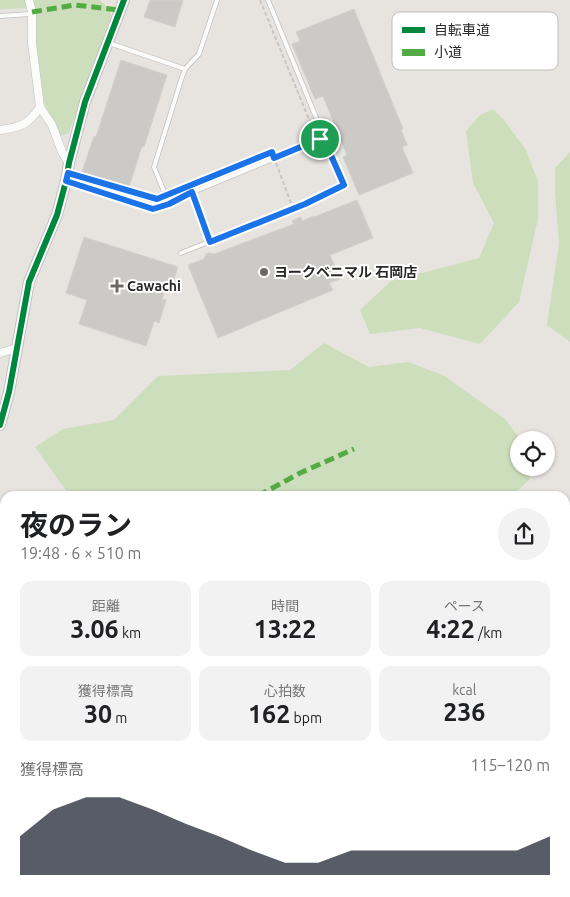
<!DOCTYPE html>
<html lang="ja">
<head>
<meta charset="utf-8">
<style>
  :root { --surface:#fff; --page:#f2f2f2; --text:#202124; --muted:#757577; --accent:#111827 }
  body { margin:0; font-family:Ubuntu,"Noto Sans JP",sans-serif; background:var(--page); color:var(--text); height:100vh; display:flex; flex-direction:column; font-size:19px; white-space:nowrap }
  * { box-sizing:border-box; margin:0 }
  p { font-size:16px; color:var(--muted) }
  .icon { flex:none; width:28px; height:28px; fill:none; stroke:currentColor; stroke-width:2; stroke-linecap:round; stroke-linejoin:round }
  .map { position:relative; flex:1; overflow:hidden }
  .side { position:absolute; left:0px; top:491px; width:570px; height:406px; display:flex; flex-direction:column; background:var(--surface); border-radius:15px 15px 0 0; box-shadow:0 1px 4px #0004 }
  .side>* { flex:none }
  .buttons { position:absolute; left:510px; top:431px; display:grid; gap:10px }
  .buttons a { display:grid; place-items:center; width:45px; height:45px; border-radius:50%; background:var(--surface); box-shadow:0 1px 4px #0004; font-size:25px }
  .pin { position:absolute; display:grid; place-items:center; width:42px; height:42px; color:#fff; margin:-21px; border:2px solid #fff; border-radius:50%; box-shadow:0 1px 5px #0007 }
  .round { display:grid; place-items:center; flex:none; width:52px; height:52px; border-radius:26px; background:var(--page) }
  .overview { display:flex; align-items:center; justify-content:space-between; height:85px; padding:0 20px }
  h1 { font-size:28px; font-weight:700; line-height:38px }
  .stats { display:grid; grid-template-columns:repeat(3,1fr); gap:8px; height:85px; padding:5px 20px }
  .stats div { display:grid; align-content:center; border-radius:12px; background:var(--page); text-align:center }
  .stats b { font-size:25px; font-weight:700 }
  .stats small { font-size:14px; font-weight:400 }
  .stats p { font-size:14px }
  .chart { height:140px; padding:10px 20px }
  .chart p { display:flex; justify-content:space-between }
  .chart svg { width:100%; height:90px; margin-top:5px; fill:var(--accent); opacity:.7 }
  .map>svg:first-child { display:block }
  .green { fill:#ccdebc }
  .building { fill:#cccac7; stroke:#d2cfcc }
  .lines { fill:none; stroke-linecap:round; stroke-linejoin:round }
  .lane-casing { stroke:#c1c0c0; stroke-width:5.5 }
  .street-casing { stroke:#c1c0c0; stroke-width:9 }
  .secondary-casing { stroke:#c1c0c0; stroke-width:12 }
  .path { stroke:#c6c6c5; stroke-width:2; stroke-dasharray:4 2.5; stroke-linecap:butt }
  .lane { stroke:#fbfbfa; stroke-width:4 }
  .street { stroke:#fbfbfa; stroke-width:8 }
  .secondary { stroke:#fbfbfa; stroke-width:10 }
  .quiet { stroke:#53ab44; stroke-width:5; stroke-dasharray:10 5; stroke-linecap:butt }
  .cycleway-casing { stroke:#fff; stroke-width:9 }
  .cycleway { stroke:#00873e; stroke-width:6 }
  .route-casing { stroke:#fff; stroke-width:10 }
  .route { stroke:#1a73e8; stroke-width:6 }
  .poi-dot { fill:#6c6a69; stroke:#fff; stroke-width:2 }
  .labels { text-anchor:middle; stroke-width:4; stroke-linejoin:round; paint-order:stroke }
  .poi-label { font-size:14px; font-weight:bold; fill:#292929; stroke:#fff; text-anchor:start }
  .key { fill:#fff; stroke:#bfbfbf; stroke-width:1 }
  .key-label { font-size:14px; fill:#292929 }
</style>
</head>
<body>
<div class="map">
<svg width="570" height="897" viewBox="0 0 570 897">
  <rect width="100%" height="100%" fill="#e7e4e0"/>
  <!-- green -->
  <path class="green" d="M0 0H100L109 9 111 16 69 133 60 136 40 94 33 8 0 9Z
    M493 109 504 120 526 150 538 181V219L519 302 480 344 420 328 370 334 360 310 391 281 479 258 494 223 473 183 466 131 480 115Z
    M570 152V342L547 325 559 243 555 193V168Z
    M324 343 369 367 408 362 443 375 505 419 521 440H519V468H527L530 479 512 496H70L35 447 63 429 114 420 158 376 290 370Z
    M565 528 570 529V749L565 753Z
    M5 789V892L306 893 304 897H0V795Z
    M570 795V897H531L528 893 565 892V800Z
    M405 893H476L477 897H410Z"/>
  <!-- building -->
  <path class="building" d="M150 0H183L175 27 144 17Z
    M354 9 403 129 401 130 407 145 402 147 413 173 359 195 343 157 347 155 323 96 315 99 292 44 300 41 296 32Z
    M121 60 167 75 144 147 142 146 129 187 82 172 94 136 96 137Z
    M357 200 373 238 330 255 340 279 329 283 333 290 218 338 188 265 204 259 206 254 209 253 214 254 294 224 292 221 301 217 302 221 314 216V217Z
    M84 237 178 267 174 279 169 278 162 299 166 300 159 323 154 321 146 346 79 324 87 300 66 293Z"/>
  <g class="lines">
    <!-- lane casing -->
    <g class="lane-casing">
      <path id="lane" d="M0 16 31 14
        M109 43 185 69
        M66 181 153 209 169 204 186 195 321 139 323 137 322 132 268 0
        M169 204 154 167 182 77 185 69 199 54 217 0
        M181 253 294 208 344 185 323 137
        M232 892 245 897"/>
    </g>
    <!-- street casing -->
    <g class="street-casing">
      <path id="street" d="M29 0 32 12V43L40 107 52 125 62 152 69 163
        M0 130C21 127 28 125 40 107
        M0 353 17 348
        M0 708 5 707"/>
    </g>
    <!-- secondary casing -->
    <g class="secondary-casing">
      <path id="secondary" d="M0 425 9 392 29 282 57 215 66 181 69 163 85 102 124 0
        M0 606 5 614
        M0 855 5 852
        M222 892 227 897"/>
    </g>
    <!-- path -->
    <path class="path" d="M260 0 315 134
      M276 163 291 203
      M77 175 157 199 161 197
      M170 193 244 163
      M194 197 209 237"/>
    <!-- lane -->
    <use href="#lane" class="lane"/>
    <!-- street -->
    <use href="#street" class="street"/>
    <!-- secondary -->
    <use href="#secondary" class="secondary"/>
    <!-- quiet -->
    <path class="quiet" d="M32 12 75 5 119 10
      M258 496 300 473 354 449"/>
    <!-- cycleway casing -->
    <g class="cycleway-casing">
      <path id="cycleway" d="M0 425 9 392 29 282 57 215 66 181 69 163 85 102 124 0"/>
    </g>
    <!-- cycleway -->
    <use href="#cycleway" class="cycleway"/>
  </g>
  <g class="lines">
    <!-- route casing -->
    <g class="route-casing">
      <path id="route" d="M323 137 344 185 305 204 210 242 192 192 169 204 153 209 66 181 68 173 157 199 272 152 274 158 320 139Z"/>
    </g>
    <!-- route -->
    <use href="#route" class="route"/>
  </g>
  <!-- markers -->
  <g class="poi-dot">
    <circle cx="264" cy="272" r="5"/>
    <path d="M114.5 278.5h5v5h5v5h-5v5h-5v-5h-5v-5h5z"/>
  </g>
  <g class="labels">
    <!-- poi labels -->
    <g class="poi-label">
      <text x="274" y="277">ヨークベニマル 石岡店</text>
      <text x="127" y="291">Cawachi</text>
    </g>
  </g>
  <!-- legend -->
  <rect x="392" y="12" width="166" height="58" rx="8" class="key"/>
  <rect x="402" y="27" width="23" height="6" fill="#00873e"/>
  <rect x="402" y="49" width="23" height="7" fill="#53ab44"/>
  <g class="key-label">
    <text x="434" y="35">自転車道</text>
    <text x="434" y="57">小道</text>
  </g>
</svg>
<div class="buttons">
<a><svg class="icon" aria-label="locate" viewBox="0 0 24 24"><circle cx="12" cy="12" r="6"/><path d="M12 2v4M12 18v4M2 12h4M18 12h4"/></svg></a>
</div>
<div class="pin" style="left:320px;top:139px;background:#1e9e55"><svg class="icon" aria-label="arrive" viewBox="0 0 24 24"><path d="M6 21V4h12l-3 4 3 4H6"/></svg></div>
<section class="side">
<div class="overview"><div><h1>夜のラン</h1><p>19:48 · 6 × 510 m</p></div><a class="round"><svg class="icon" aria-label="share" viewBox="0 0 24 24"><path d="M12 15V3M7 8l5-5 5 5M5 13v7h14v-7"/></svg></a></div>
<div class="stats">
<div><p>距離</p><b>3.06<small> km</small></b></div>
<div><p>時間</p><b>13:22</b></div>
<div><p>ペース</p><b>4:22<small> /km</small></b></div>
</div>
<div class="stats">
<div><p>獲得標高</p><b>30<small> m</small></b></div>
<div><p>心拍数</p><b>162<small> bpm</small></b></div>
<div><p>kcal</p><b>236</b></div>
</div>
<div class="chart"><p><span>獲得標高</span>115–120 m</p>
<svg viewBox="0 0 160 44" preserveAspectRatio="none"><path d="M0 44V25L10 12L20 6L30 6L40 12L50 19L60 25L70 32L80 38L90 38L100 32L110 32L120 32L130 32L140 32L150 32L160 25V44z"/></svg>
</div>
</section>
</div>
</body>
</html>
